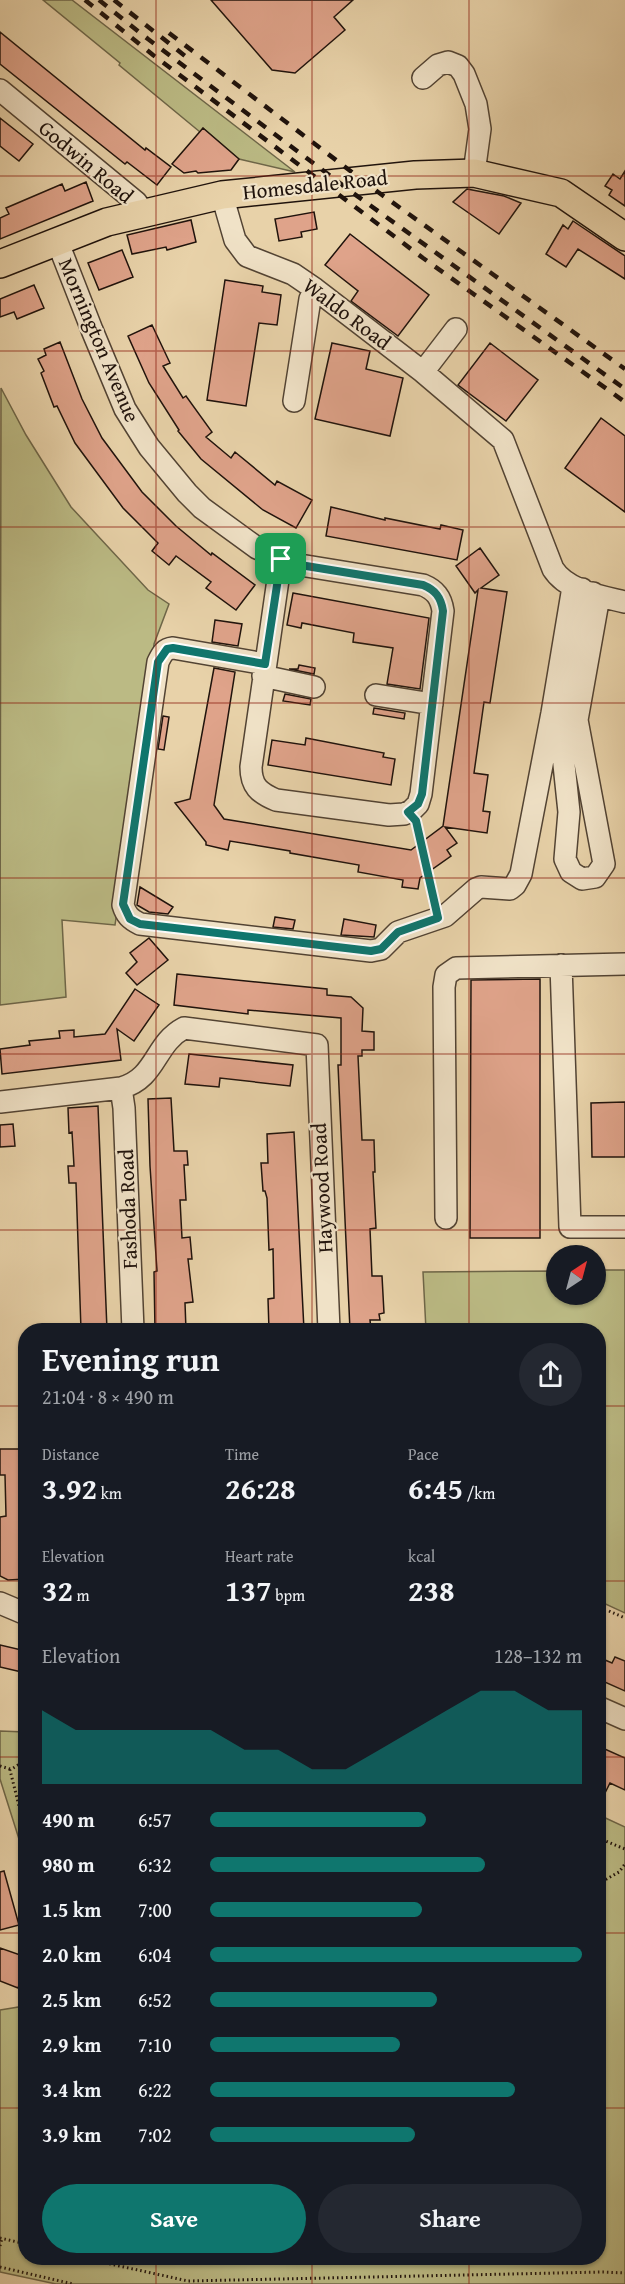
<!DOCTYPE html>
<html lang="en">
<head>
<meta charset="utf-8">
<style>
  :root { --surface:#171b24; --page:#242831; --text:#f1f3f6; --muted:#9ea1a6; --accent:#0f766e }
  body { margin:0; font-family:"Gentium Book Plus",serif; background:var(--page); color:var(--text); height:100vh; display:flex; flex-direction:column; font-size:22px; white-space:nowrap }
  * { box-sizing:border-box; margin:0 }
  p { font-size:20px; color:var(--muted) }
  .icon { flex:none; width:33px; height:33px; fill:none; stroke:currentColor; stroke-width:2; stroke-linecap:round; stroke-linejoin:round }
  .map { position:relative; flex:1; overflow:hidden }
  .panel { position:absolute; left:18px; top:1323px; width:588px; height:942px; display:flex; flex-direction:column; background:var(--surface); border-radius:24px; box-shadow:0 2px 4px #0004 }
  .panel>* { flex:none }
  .needle { width:39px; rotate:36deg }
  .controls { position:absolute; left:546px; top:1245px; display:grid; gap:12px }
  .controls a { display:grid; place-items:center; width:60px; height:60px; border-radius:50%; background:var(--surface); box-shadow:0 2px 4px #0004; font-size:30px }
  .pin { position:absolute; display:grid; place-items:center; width:51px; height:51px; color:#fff; margin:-26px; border-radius:12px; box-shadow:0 3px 9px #0006 }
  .round { display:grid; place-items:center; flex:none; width:63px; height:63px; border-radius:32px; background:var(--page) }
  .headline { display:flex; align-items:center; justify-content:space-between; height:102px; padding:0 24px }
  h1 { font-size:33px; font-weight:700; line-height:45px }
  .metrics { display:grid; grid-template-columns:repeat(3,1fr); gap:9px; height:102px; padding:6px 24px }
  .metrics div { display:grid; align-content:center }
  .metrics b { font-size:30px; font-weight:700 }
  .metrics small { font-size:16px; font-weight:400 }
  .metrics p { font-size:16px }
  .chart { height:168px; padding:12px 24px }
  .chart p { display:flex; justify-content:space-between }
  .chart svg { width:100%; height:108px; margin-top:6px; fill:var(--accent); opacity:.7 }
  .button { display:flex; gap:12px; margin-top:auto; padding:12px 24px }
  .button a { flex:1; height:69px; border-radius:36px; background:var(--accent); color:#fff; font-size:24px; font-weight:700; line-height:69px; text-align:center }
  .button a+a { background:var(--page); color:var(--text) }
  ul { padding:0 24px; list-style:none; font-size:20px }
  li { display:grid; grid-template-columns:96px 72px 1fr; align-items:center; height:45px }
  li i { height:15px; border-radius:8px; background:var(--accent) }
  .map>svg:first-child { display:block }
  .green { fill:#bbba84; stroke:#6e6648; stroke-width:1.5 }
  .building { fill:#dfa38a; stroke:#20130c; stroke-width:1.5 }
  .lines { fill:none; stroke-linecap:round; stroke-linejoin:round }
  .minor-casing { stroke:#524333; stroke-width:24 }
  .major-casing { stroke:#20130c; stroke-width:30 }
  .path { stroke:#20130c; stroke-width:3; stroke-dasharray:1.5 3; stroke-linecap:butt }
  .minor { stroke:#f0e2c7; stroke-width:21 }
  .major { stroke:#e8d2a9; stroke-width:27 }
  .rail { stroke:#20130c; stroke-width:4.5; stroke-dasharray:10 10; stroke-linecap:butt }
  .route-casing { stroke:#fff; stroke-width:12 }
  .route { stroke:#0f766e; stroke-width:8 }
  .grid { fill:none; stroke:#8f2418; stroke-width:1.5; stroke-opacity:0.55 }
  .labels { text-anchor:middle; stroke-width:4.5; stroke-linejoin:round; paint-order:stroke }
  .street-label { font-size:21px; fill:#20130c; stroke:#f0e2c7 }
</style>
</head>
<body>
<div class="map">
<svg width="625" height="2284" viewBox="0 0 625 2284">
  <rect width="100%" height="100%" fill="#e8d2a9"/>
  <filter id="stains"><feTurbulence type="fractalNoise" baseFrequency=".00333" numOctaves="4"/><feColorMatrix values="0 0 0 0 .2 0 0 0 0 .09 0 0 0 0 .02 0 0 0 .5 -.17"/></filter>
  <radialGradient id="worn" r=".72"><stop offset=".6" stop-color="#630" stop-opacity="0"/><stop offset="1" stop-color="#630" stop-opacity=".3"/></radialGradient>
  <!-- green -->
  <path class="green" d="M43 0H72L295 172 239 159 203 128 200 132 119 65 120 63Z
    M1 388 26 435 71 507 148 590 169 604 154 644 152 672 115 925 62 920 66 997 0 1005Z
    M596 1270H625V1613L599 1601 598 1330H426L423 1272 556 1271V1294H596Z
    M0 1731 25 1732V1858L0 1779Z
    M599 1815 625 1827V2284H56L0 2272V2010L25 2006 26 2258H598Z"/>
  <!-- building -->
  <path class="building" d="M211 0H353L334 17 345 30 295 73 272 70Z
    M0 32 145 150 146 148 171 167 157 185 127 162 125 164 0 64Z
    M0 118 33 144 19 161 0 146Z
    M203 128 239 159 231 170 198 173 196 171 184 173 172 164Z
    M625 171V206L609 195 612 190 605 186 613 174 620 179Z
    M86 182 93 201 0 239V218L9 214 6 208 62 184 65 191Z
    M467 189 504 196 521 203 499 234 453 202Z
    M314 212 317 229 301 232 302 237 279 241 275 219Z
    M191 220 196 242 167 250 166 247 132 254 127 235Z
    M573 221 625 256V279L578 249 566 267 546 254 563 225 568 229Z
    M350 234 429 295 398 336 351 301 358 291 325 265Z
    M122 250 133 277 99 290 88 263Z
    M225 280 263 286 262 292 281 295 277 325 259 323 246 406 207 400Z
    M34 285 44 308 17 319 14 312 0 317V299Z
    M152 325 170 363 163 366 183 398 186 396 212 432 206 437 231 458 235 452 275 485 277 481 312 500 296 528 263 510 201 459 178 431 179 430 149 383 128 336Z
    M60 342 82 399 102 438 142 492 176 526 211 555 212 553 255 585 236 610 206 588 211 582 176 556 169 565 152 551 158 543 123 508 75 443 57 406 54 407 41 373 44 371 38 359 46 355 44 349Z
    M332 343 370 351 366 369 403 378 390 436 315 419Z
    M490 343 538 380 506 421 458 385Z
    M601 418 625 436V512L565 468Z
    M331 507 385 520V518L440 529 441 525 463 530 457 560 326 536Z
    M480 548 499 575 481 588 507 592 490 703 484 702 474 773 488 775 483 811 490 812 487 833 445 827 457 843 447 850 451 856 420 878 418 889 402 887 403 880 358 872 359 865 290 853V851L230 841 228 850 206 845V842L175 803 190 799 214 668 235 672 214 805 224 819 411 850 443 826 478 590 475 593 456 566Z
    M293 593 429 618 420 689 387 684 393 648 353 642 354 633 302 623 301 628 287 625Z
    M215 620 242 624 238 646 212 642Z
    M299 665 315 668 314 674 289 669H298Z
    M285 694 311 699 310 705 283 701Z
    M374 708 405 713 404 719 373 714Z
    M163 716 169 717 164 750 158 749Z
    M306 738 384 753 383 757 395 759 391 785 268 765 272 740 305 745Z
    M140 887 173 907 168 914 149 912 137 905Z
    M275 917 295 920 293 929 273 927Z
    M344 919 376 925 374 937 341 935Z
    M149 938 168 960 137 985 126 973 137 962 130 953Z
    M177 974 327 989V995L351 997 363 1008 362 1031 374 1032V1050H362V1056H358L362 1140H374L375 1172H373L376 1228 370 1229 372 1276H382L384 1313 379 1314 380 1320H370L371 1330H350L338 1065H341V1018L248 1010V1014L174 1005Z
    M540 979V1238H470L471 980Z
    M135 989 159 1005 134 1041 117 1029 121 1060 2 1074 0 1049 30 1045 29 1041 60 1038 59 1031 74 1030V1037L105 1034Z
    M189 1054 293 1065 290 1086 220 1078 219 1087 185 1084Z
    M171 1098 174 1151H187L188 1165H184L186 1200H180L182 1238 190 1237 192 1259H188L193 1302 185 1303 186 1330H155L154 1272 157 1271 150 1166 148 1099Z
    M625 1102V1157H592L591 1103Z
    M98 1106 107 1330H81L76 1183H69L68 1166H74L72 1132 69 1133 68 1108Z
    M13 1124 15 1146 0 1147V1125Z
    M294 1132 304 1330H269L268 1299 274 1298 273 1249 269 1250 267 1198 265 1191H263L261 1163H268L267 1134Z
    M0 1449H25L26 1579 8 1580 0 1576V1517L6 1516 5 1475H0Z
    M0 1645 26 1651V1673L0 1667Z
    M598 1657 612 1663 615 1657 625 1661V1691L598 1679Z
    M598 1746 625 1758V1790L610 1783 598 1807Z
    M4 1871 19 1925 0 1930V1872Z
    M0 1948 26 1957V1966L18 1988 0 1981Z"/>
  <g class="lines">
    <!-- minor casing -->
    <g class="minor-casing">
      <path id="minor" d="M423 78 438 65 448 62 458 66 464 74 476 104 480 129 474 173
        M0 90 136 202 143 212
        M222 195 235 240 247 256 293 274 315 289 423 372 503 440 553 569C567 591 600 596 625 602
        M58 243 92 330 125 409 149 447 187 493 202 508 257 548 281 559 300 565 423 585C435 590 441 597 443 611L421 794 418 804 411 811 404 814 389 815 276 800C259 793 251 786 251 767L281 559
        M423 372 456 329
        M294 401 310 299 315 289
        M582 589 591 607 569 714 563 755 569 812 565 859 571 872 582 879 595 877 604 864 577 720 598 602 593 593
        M265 664 173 648C164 649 162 654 158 662L123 905C126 915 130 919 140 924L371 951 381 949 398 932 445 916 476 889 481 887 510 889 515 885 521 874 552 713 573 587
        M263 676 314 687
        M376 695 432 704
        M561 965 570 1227H625
        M121 1088 124 1108 133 1330
        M0 1102 121 1088C157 1078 154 1044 184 1028L317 1045 329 1330
        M446 1218 444 987 446 975 456 968 625 964
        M0 1603 26 1614
        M598 1707 625 1719"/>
    </g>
    <!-- major casing -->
    <g class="major-casing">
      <path id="major" d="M0 264 107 222 222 195 415 175 474 173 561 193 625 237"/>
    </g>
    <!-- path -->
    <path class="path" d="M418 829 434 901
      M609 1611 625 1618
      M26 1760 10 1770 26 1834
      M0 1766 10 1769
      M598 1838 625 1849
      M598 1884 619 1872 625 1864
      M0 2238 26 2244
      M0 2246 2 2238
      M83 2258 188 2281 603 2272 625 2273
      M0 2267 73 2284"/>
    <!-- minor -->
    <use href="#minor" class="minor"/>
    <!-- major -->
    <use href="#major" class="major"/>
    <!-- rail -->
    <path class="rail" d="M85 0 153 55 423 258 625 402
      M99 0 148 39 353 193 625 389
      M114 0 189 59
      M169 33 378 192 625 369"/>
  </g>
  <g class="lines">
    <!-- route casing -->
    <g class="route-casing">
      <path id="route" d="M281 559 300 565 423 585C435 590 441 597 443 611L422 794 418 804 408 812 416 821 438 918 398 932 381 949 371 951 140 924 130 919 123 904 158 662 167 649 173 648 265 664Z"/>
    </g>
    <!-- route -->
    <use href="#route" class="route"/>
  </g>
  <!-- grid -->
  <path class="grid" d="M156 0V1330M312 0V1330M469 0V1330M0 176H625M0 351H625M0 527H625M0 703H625M0 878H625M0 1054H625M0 1230H625M0 1406H26M598 1406H625M0 1581H26M598 1581H625M0 1757H26M598 1757H625M0 1933H26M598 1933H625M0 2108H26M598 2108H625M156 2258V2284M312 2258V2284M469 2258V2284"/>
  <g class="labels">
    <!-- street labels -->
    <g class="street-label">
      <text transform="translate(86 162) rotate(40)" y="7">Godwin Road</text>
      <text transform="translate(315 185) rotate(-6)" y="7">Homesdale Road</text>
      <text transform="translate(347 314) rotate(37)" y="7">Waldo Road</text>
      <text transform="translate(99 340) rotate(67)" y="7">Mornington Avenue</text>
      <text transform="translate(322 1188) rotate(-93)" y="7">Haywood Road</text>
      <text transform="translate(128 1209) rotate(-92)" y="7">Fashoda Road</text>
    </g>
  </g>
  <rect width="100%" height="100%" filter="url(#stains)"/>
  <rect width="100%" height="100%" fill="url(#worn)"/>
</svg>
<div class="controls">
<a><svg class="needle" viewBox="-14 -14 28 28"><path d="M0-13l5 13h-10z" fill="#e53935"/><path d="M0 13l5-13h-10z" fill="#9ea1a6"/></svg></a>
</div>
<div class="pin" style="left:281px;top:559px;background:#1e9e55"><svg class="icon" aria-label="arrive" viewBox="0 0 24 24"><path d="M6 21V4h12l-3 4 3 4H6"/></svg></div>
<section class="panel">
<div class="headline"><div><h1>Evening run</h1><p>21:04 · 8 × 490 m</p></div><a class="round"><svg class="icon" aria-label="share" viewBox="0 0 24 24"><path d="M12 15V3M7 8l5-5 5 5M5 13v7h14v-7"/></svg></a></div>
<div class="metrics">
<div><p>Distance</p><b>3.92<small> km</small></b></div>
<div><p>Time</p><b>26:28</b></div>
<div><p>Pace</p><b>6:45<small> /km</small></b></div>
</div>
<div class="metrics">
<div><p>Elevation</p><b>32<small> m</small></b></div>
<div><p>Heart rate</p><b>137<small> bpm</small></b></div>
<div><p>kcal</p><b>238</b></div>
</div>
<div class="chart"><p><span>Elevation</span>128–132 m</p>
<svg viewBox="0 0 160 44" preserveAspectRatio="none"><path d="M0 44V14L10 22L20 22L30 22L40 22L50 22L60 30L70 30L80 38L90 38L100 30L110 22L120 14L130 6L140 6L150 14L160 14V44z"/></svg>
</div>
<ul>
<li><b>490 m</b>6:57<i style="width:58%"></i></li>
<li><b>980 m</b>6:32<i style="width:74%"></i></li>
<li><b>1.5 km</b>7:00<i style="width:57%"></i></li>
<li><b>2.0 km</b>6:04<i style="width:100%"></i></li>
<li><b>2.5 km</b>6:52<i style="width:61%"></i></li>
<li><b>2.9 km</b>7:10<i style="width:51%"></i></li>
<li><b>3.4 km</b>6:22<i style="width:82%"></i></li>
<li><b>3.9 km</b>7:02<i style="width:55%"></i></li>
</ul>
<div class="button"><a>Save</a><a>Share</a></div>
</section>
</div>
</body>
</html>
